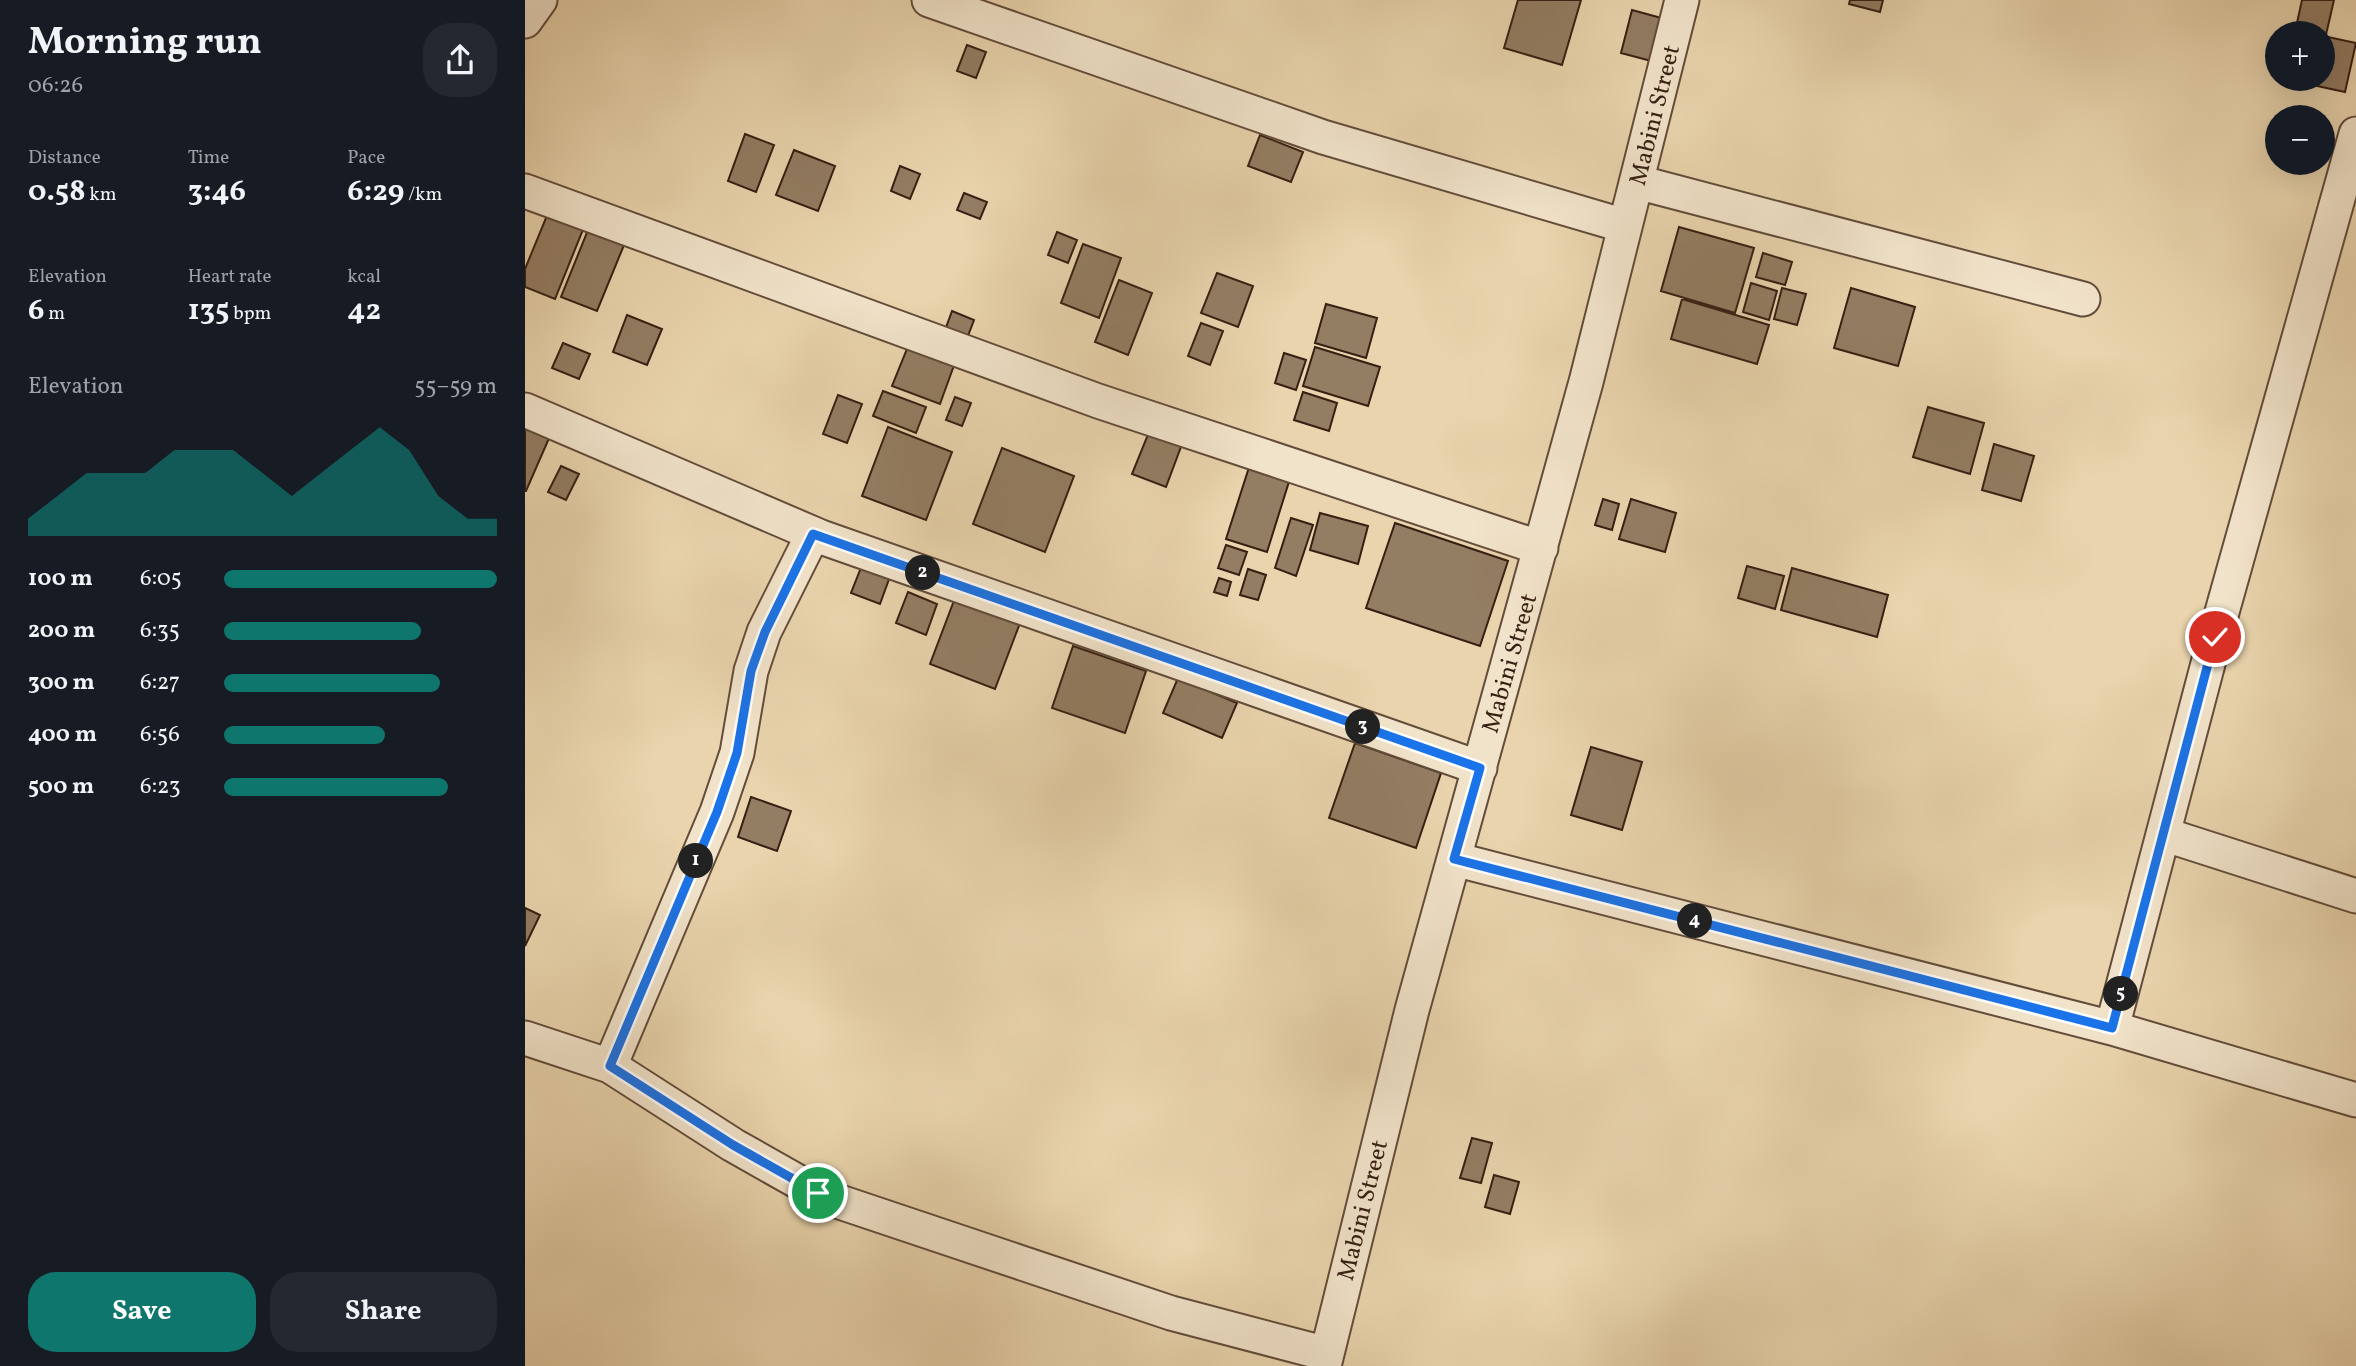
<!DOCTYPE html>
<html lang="en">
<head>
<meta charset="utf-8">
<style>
  :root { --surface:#171b24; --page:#242831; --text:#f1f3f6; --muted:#9ea1a6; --accent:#0f766e }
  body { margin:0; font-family:Vollkorn,serif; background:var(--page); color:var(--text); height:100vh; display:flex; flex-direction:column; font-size:26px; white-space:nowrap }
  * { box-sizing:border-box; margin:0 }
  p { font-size:23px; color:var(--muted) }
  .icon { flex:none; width:38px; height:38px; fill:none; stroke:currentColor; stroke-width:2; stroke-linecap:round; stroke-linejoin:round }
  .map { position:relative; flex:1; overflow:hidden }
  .panel { display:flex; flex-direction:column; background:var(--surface); width:525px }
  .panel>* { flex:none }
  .buttons { position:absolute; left:1740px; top:21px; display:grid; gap:14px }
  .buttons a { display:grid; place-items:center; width:70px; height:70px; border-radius:50%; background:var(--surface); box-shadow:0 7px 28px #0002; font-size:35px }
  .pin { position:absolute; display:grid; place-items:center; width:60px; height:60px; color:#fff; margin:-30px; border:4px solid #fff; border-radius:50%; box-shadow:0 2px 7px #0007 }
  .km { position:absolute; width:35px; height:35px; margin:-18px; border-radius:50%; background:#222; color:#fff; font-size:19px; line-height:35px; text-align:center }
  .round { display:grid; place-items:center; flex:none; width:74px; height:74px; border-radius:28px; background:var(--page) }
  .summary { display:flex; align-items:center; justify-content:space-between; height:119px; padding:0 28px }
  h1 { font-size:38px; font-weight:700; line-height:52px }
  .figures { display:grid; grid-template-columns:repeat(3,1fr); gap:10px; height:119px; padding:7px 28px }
  .figures div { display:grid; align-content:center }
  .figures b { font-size:30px; font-weight:700 }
  .figures small { font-size:19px; font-weight:400 }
  .figures p { font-size:19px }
  .chart { height:196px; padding:14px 28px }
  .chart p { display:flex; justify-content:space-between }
  .chart svg { width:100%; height:126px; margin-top:7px; fill:var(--accent); opacity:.7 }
  .button { display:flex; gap:14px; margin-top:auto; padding:14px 28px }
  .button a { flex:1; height:80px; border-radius:28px; background:var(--accent); color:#fff; font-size:28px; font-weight:700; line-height:80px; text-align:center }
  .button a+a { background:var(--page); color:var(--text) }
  ul { padding:0 28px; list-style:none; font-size:23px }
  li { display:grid; grid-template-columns:112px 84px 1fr; align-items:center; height:52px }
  li i { height:18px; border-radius:9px; background:var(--accent) }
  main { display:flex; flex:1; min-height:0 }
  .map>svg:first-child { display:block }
  .building { fill:#937d63; stroke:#361f13; stroke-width:2 }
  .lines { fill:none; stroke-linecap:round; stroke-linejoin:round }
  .minor-casing { stroke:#634c3a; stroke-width:37 }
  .minor { stroke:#f1e3ca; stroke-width:33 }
  .route-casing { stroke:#fff; stroke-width:14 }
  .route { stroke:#1a73e8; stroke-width:9 }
  .labels { text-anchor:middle; stroke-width:5; stroke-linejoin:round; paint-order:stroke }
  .street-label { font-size:24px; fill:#361f13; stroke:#f1e3ca }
</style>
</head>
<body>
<main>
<section class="panel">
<div class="summary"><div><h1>Morning run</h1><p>06:26</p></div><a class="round"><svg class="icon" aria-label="share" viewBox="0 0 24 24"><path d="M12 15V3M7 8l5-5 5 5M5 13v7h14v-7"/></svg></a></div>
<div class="figures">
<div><p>Distance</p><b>0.58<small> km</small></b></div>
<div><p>Time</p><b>3:46</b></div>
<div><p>Pace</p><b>6:29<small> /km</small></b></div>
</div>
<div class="figures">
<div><p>Elevation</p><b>6<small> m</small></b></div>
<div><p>Heart rate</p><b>135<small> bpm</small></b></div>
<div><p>kcal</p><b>42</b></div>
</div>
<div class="chart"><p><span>Elevation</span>55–59 m</p>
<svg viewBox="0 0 160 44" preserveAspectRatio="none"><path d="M0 44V38L10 30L20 22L30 22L40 22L50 14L60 14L70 14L80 22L90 30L100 22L110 14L120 6L130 14L140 30L150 38L160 38V44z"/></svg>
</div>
<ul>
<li><b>100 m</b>6:05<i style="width:100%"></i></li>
<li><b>200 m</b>6:35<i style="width:72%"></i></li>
<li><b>300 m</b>6:27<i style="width:79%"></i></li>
<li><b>400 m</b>6:56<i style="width:59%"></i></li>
<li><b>500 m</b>6:23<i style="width:82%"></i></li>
</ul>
<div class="button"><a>Save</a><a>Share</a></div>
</section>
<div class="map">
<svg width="1831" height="1366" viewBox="0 0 1831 1366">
  <rect width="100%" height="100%" fill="#e9d4ad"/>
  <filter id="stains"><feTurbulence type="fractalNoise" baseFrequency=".00286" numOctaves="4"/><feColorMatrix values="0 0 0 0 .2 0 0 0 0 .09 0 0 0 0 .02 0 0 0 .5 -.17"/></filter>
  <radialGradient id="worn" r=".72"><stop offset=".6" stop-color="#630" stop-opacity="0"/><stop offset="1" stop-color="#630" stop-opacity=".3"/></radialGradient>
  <!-- building -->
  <path class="building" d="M993 0H1056L1037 65 979 48Z
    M1325 0H1358L1355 12 1324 4Z
    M1777 0H1809L1800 39H1797V33L1770 32Z
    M1107 10 1140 19 1130 62 1096 53Z
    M1803 37 1831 43 1820 92 1792 86 1794 79H1797V62Z
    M442 45 461 52 451 78 432 71Z
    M220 134 249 145 231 192 203 181Z
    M735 135 778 152 766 182 723 166Z
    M269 150 310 166 293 211 251 195Z
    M375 166 395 174 385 199 366 191Z
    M439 193 462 202 455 219 432 210Z
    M23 213 59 227 30 299 0 287V269Z
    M1154 227 1229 248 1210 313 1136 291Z
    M63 230 99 245 72 311 36 297Z
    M532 232 552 240 543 263 523 255Z
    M558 244 596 258 574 318 536 303Z
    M1238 253 1267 262 1260 285 1231 277Z
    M692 273 728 286 713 327 676 313Z
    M594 280 627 293 603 355 570 342Z
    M1226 283 1252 291 1244 320 1218 312Z
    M1257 288 1281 294 1272 325 1249 319Z
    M1326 288 1390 307 1373 366 1309 348Z
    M1157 299 1244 325 1232 364 1146 339Z
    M801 304 852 318 841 358 790 343Z
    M427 311 449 320 441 341 419 333Z
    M102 315 137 329 122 365 88 352Z
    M676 323 698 331 685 365 663 356Z
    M386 339 432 357 415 404 367 386Z
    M38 343 65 354 54 379 27 368Z
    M790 347 855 367 843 406 778 386Z
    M759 353 781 360 771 390 750 383Z
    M358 391 401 407 391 433 348 416Z
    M778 392 812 403 804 431 769 420Z
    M313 395 337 404 322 443 298 434Z
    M430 397 446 403 437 426 421 420Z
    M1403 407 1459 423 1445 474 1388 457Z
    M0 425 25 436 1 491H0Z
    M363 427 427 452 401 520 337 496Z
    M624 432 657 444 641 487 607 474Z
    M1469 444 1509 456 1496 501 1457 490Z
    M477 448 549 476 520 552 448 524Z
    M727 458 767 472 742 552 701 539Z
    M36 466 54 474 41 500 23 492Z
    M1078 499 1094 504 1087 530 1070 525Z
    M1106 499 1151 513 1140 552 1094 539Z
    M795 513 843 526 833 564 785 550Z
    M766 518 788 525 771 576 750 568Z
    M870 523 983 561 955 646 841 608Z
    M701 545 722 552 714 575 693 568Z
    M339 560 367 571 355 604 326 593Z
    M1222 566 1259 576 1250 609 1213 598Z
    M1267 568 1363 595 1352 637 1256 610Z
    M723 569 741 575 733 600 715 595Z
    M694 578 706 582 702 596 689 592Z
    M383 592 412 604 401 635 371 623Z
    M430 598 495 623 470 689 405 664Z
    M548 646 621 671 600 733 527 708Z
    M653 678 712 703 697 738 638 713Z
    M830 743 916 773 891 848 804 818Z
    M1066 747 1117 762 1097 830 1046 815Z
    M226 797 266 811 252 851 213 837Z
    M0 908 15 915 0 946Z
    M947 1138 967 1143 956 1183 935 1178Z
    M969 1175 994 1182 985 1214 960 1207Z"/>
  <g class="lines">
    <!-- minor casing -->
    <g class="minor-casing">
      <path id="minor" d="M404 0 798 137 1100 226
        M0 21 15 0
        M1112 182 1558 299
        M0 191 573 401 1016 548
        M0 410 296 537 955 768
        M1638 834 1831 896
        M929 859 1587 1028 1831 1100
        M1587 1028 1690 637 1831 134
        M0 1038 85 1066 208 1145 300 1197 646 1313 802 1354
        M85 1066 192 812 212 753 226 671 239 632 288 534
        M799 1366 887 1010 1061 382 1157 0"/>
    </g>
    <!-- minor -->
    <use href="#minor" class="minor"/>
  </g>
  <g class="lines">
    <!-- route casing -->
    <g class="route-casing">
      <path id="route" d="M293 1193 208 1145 85 1066 192 812 212 753 226 671 240 632 288 534 955 768 929 859 1587 1028 1690 637"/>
    </g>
    <!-- route -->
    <use href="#route" class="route"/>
  </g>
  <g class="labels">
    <!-- street labels -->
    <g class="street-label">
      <text transform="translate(1129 115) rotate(-76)" y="8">Mabini Street</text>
      <text transform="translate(984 663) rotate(-74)" y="8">Mabini Street</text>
      <text transform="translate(837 1210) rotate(-76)" y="8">Mabini Street</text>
    </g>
  </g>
  <rect width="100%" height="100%" filter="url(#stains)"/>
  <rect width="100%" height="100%" fill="url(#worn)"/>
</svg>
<div class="buttons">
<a>+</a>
<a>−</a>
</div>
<div class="pin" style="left:293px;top:1193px;background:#1e9e55"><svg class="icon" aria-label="arrive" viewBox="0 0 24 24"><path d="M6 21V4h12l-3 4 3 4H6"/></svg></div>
<div class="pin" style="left:1690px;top:637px;background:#d93025"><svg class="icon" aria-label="check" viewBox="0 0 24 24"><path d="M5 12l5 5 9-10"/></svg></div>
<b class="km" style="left:171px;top:861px">1</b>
<b class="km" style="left:398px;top:573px">2</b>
<b class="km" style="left:838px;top:727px">3</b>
<b class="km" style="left:1170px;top:921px">4</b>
<b class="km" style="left:1596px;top:994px">5</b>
</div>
</main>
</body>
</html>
